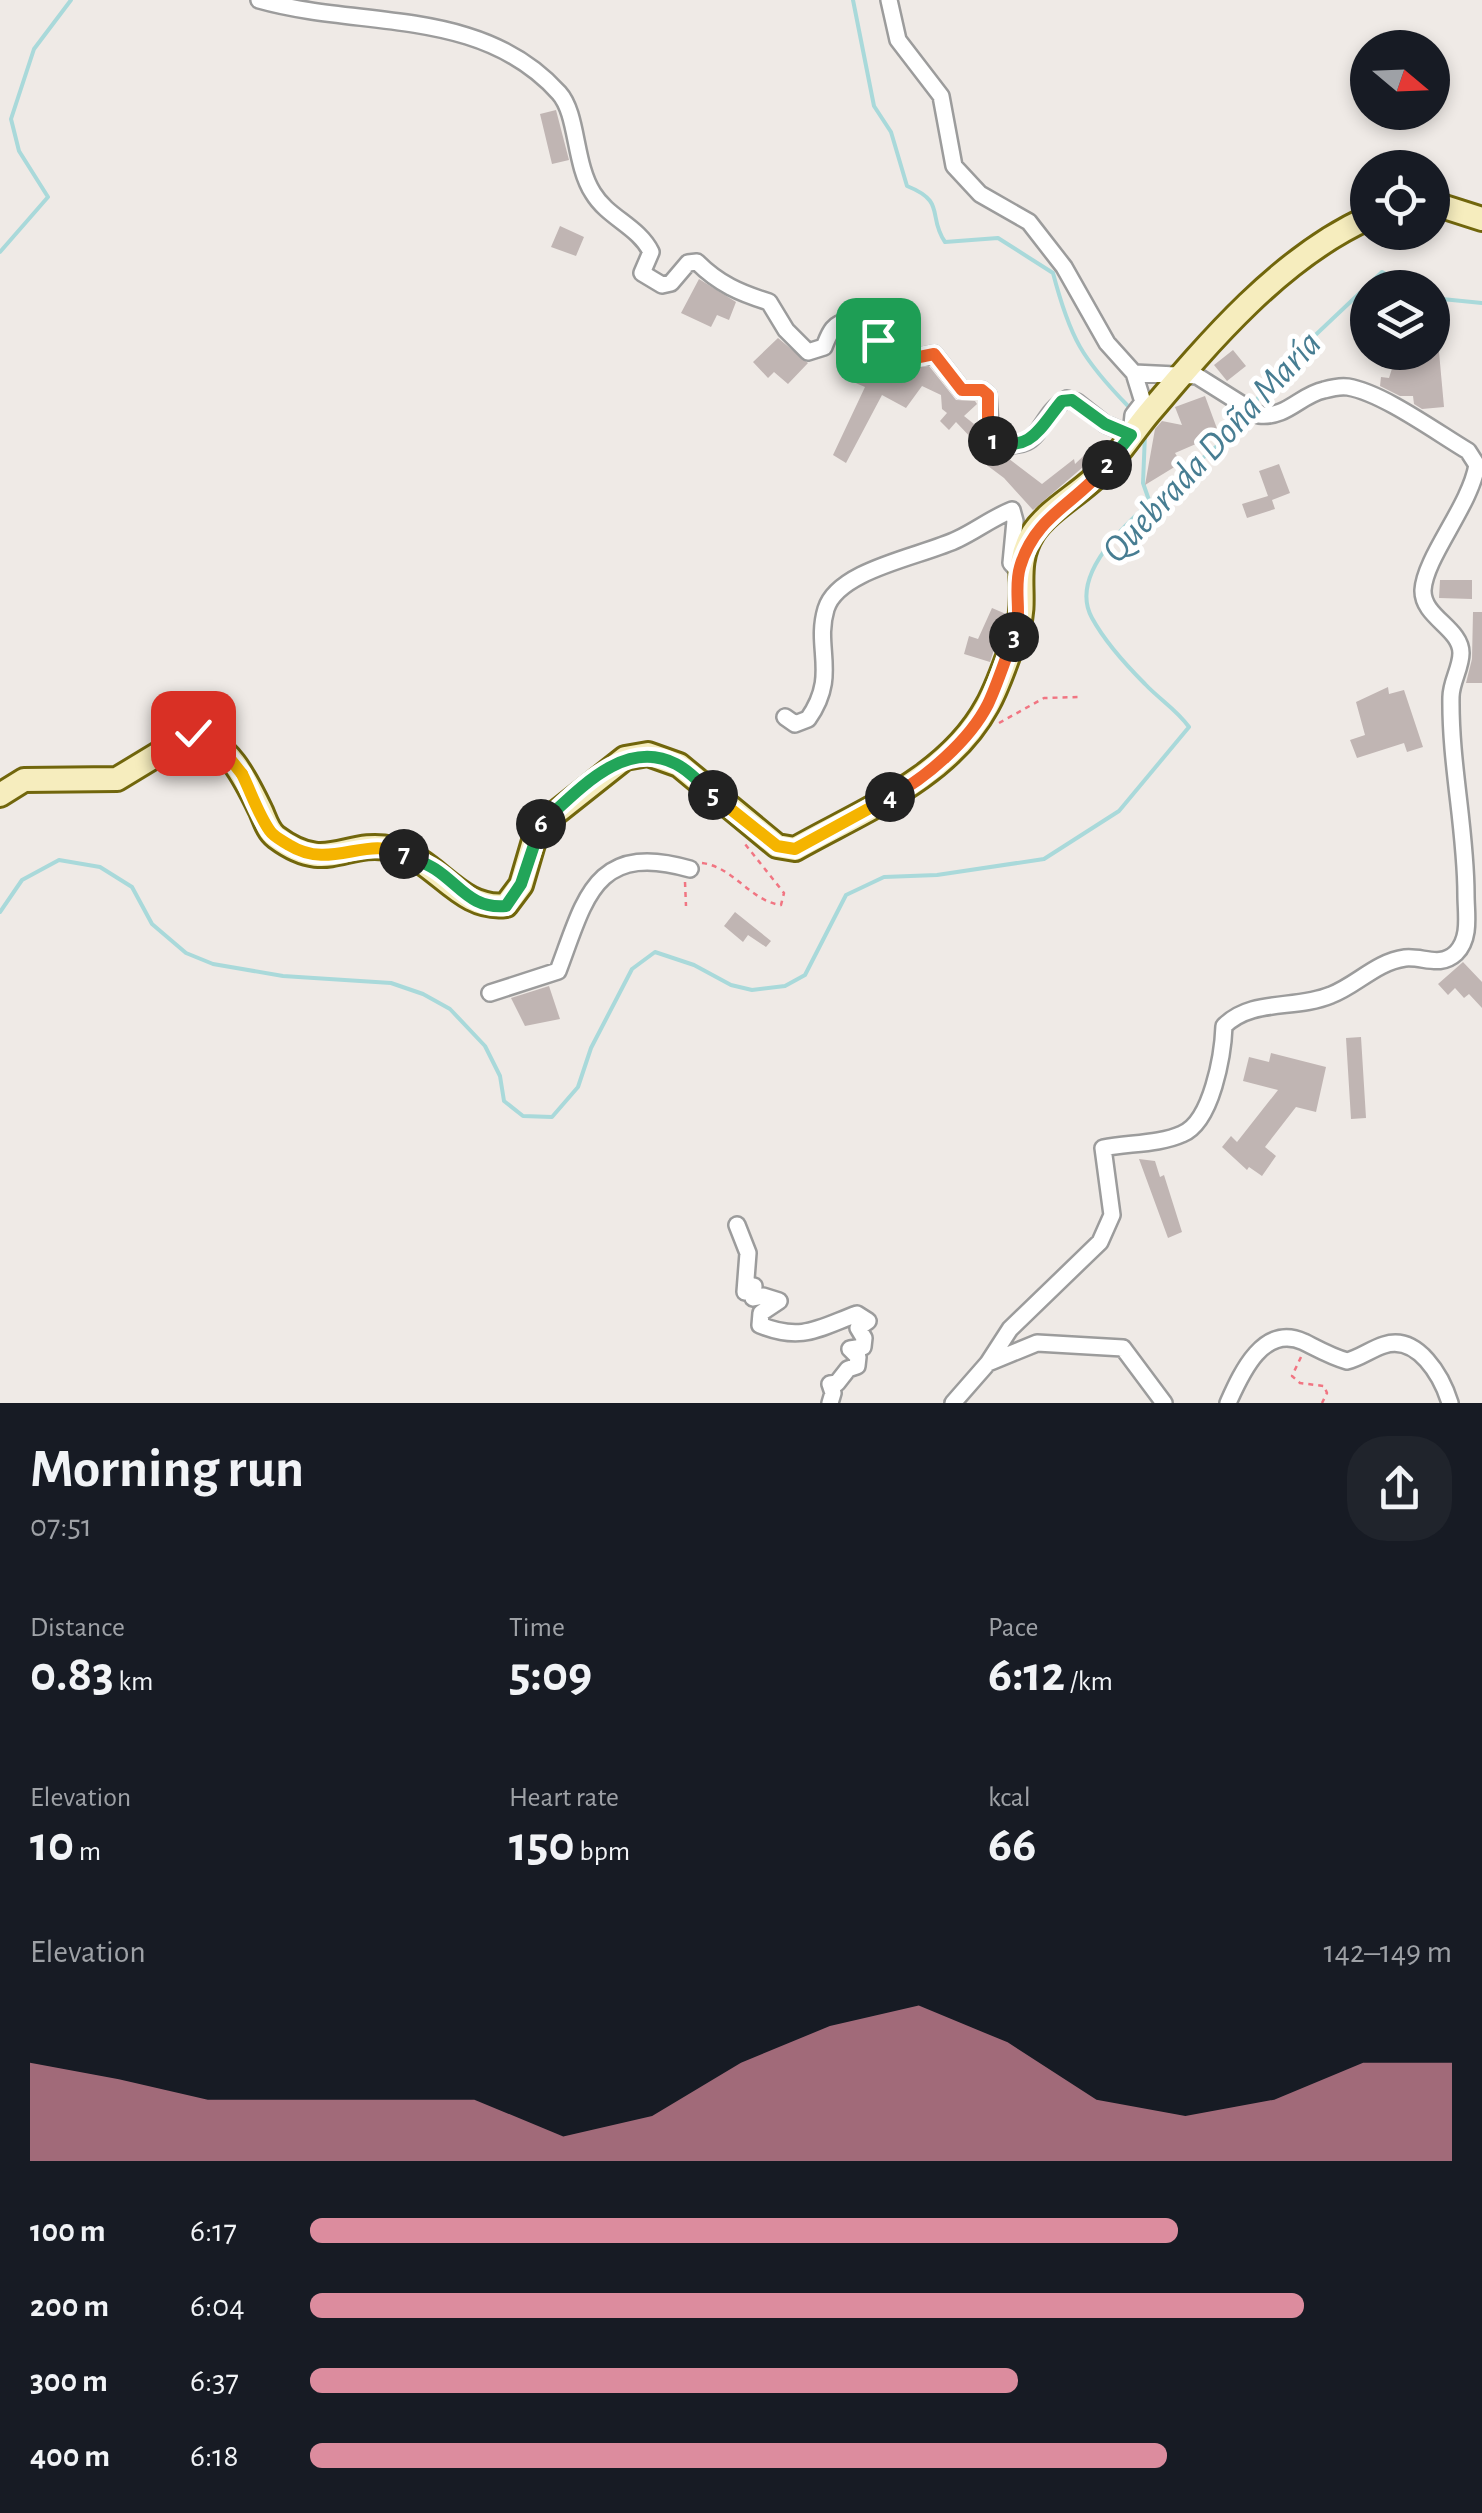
<!DOCTYPE html>
<html lang="en">
<head>
<meta charset="utf-8">
<style>
  :root { --surface:#171b24; --page:#20242c; --text:#f1f3f6; --muted:#9ea1a6; --accent:#dc8c9e }
  body { margin:0; font-family:"Alegreya Sans",sans-serif; background:var(--page); color:var(--text); height:100vh; display:flex; flex-direction:column; font-size:38px; white-space:nowrap }
  * { box-sizing:border-box; margin:0 }
  p { font-size:32px; color:var(--muted) }
  .icon { flex:none; width:55px; height:55px; fill:none; stroke:currentColor; stroke-width:2; stroke-linecap:round; stroke-linejoin:round }
  .map { position:relative; height:1403px; overflow:hidden }
  .drawer { display:flex; flex-direction:column; background:var(--surface); flex:1 }
  .drawer>* { flex:none }
  .needle { width:65px; rotate:109deg }
  .tools { position:absolute; left:1350px; top:30px; display:grid; gap:20px }
  .tools a { display:grid; place-items:center; width:100px; height:100px; border-radius:50%; background:var(--surface); box-shadow:0 5px 15px #0003; font-size:50px }
  .pin { position:absolute; display:grid; place-items:center; width:85px; height:85px; color:#fff; margin:-42px; border-radius:20px; box-shadow:0 5px 15px #0006 }
  .km { position:absolute; width:50px; height:50px; margin:-25px; border-radius:50%; background:#222; color:#fff; font-size:28px; line-height:50px; text-align:center }
  .round { display:grid; place-items:center; flex:none; width:105px; height:105px; border-radius:40px; background:var(--page) }
  .head { display:flex; align-items:center; justify-content:space-between; height:170px; padding:0 30px }
  h1 { font-size:55px; font-weight:700; line-height:75px }
  .metrics { display:grid; grid-template-columns:repeat(3,1fr); gap:15px; height:170px; padding:10px 30px }
  .metrics div { display:grid; align-content:center }
  .metrics b { font-size:50px; font-weight:700 }
  .metrics small { font-size:28px; font-weight:400 }
  .metrics p { font-size:28px }
  .chart { height:280px; padding:20px 30px }
  .chart p { display:flex; justify-content:space-between }
  .chart svg { width:100%; height:180px; margin-top:10px; fill:var(--accent); opacity:.7 }
  ul { padding:0 30px; list-style:none; font-size:32px }
  li { display:grid; grid-template-columns:160px 120px 1fr; align-items:center; height:75px }
  li i { height:25px; border-radius:12px; background:var(--accent) }
  .map>svg:first-child { display:block }
  .lines { fill:none; stroke-linecap:round; stroke-linejoin:round }
  .stream { stroke:#a9d9da; stroke-width:4 }
  .building { fill:#c0b5b3 }
  .street-casing { stroke:#9c9c9c; stroke-width:20 }
  .secondary-casing { stroke:#71660c; stroke-width:28 }
  .path { stroke:#f17582; stroke-width:2.5; stroke-dasharray:5 5; stroke-linecap:butt }
  .street { stroke:#fff; stroke-width:15 }
  .secondary { stroke:#f6edbe; stroke-width:22 }
  .split-1-casing { stroke:#fff; stroke-width:20 }
  .split-2-casing { stroke:#fff; stroke-width:20 }
  .split-3-casing { stroke:#fff; stroke-width:20 }
  .split-4-casing { stroke:#fff; stroke-width:20 }
  .split-5-casing { stroke:#fff; stroke-width:20 }
  .split-6-casing { stroke:#fff; stroke-width:20 }
  .split-7-casing { stroke:#fff; stroke-width:20 }
  .split-8-casing { stroke:#fff; stroke-width:20 }
  .split-9-casing { stroke:#fff; stroke-width:20 }
  .split-1 { stroke:#f0652b; stroke-width:12 }
  .split-2 { stroke:#22a559; stroke-width:12 }
  .split-3 { stroke:#f0652b; stroke-width:12 }
  .split-4 { stroke:#f0652b; stroke-width:12 }
  .split-5 { stroke:#f5b400; stroke-width:12 }
  .split-6 { stroke:#22a559; stroke-width:12 }
  .split-7 { stroke:#22a559; stroke-width:12 }
  .split-8 { stroke:#f5b400; stroke-width:12 }
  .split-9 { stroke:#f5b400; stroke-width:12 }
  .labels { text-anchor:middle; stroke-width:10; stroke-linejoin:round; paint-order:stroke }
  .water-label { font-size:38px; font-style:italic; fill:#477d92; stroke:#fff }
</style>
</head>
<body>
<div class="map">
<svg width="1482" height="1403" viewBox="0 0 1482 1403">
  <rect width="100%" height="100%" fill="#efeae6"/>
  <g class="lines">
    <!-- stream -->
    <path class="stream" d="M853 0 874 106 891 132 907 186C947 202 927 216 945 242L998 238 1053 273C1070 338 1082 359 1129 407
      M0 252 48 197 19 151 11 119 34 49 71 0
      M1432 298 1482 303
      M1253 406 1271 377 1382 272 1412 288
      M1145 434 1143 483 1150 503
      M0 912 22 880 59 860 100 867 132 887 152 924 186 953 213 964 283 976 391 983 423 994 450 1009 485 1046 500 1076 504 1101 523 1116 552 1117 578 1087 591 1048 632 969 655 952 694 965 731 985 752 990 785 986 805 975 846 895 884 877 937 875 1044 859 1119 811 1189 727C1177 710 1159 699 1145 684 1127 666 1104 640 1092 618 1054 549 1217 461 1248 414"/>
  </g>
  <!-- building -->
  <path class="building" d="M556 110 569 160 552 164 540 114Z
    M560 226 584 237 576 256 551 247Z
    M699 279 736 302 729 320 717 315 711 327 681 313Z
    M778 338 808 363 788 384 774 372 768 378 753 362Z
    M888 347 889 370 929 366 956 400 975 401 977 404 964 416 979 428 975 442 956 422 949 430 940 421 947 413 942 409 941 395 922 386 906 408 882 395 846 463 833 455 865 387 851 381 861 358H875Z
    M1233 350 1246 366 1227 381 1214 365Z
    M1439 352 1444 407 1422 409 1414 404 1413 396H1400L1380 386 1381 377 1389 378 1395 359 1410 360 1409 355Z
    M1205 396 1219 434 1175 453 1181 463 1145 485 1155 429 1162 421 1182 425 1175 407Z
    M1098 442 1103 447 1097 455 1033 510 1004 478 976 457 983 449 1004 455 1042 484 1074 459 1075 464Z
    M1279 464 1290 493 1272 500 1275 509 1247 518 1242 504 1268 496 1259 471Z
    M1440 580H1472V599L1439 598Z
    M992 608 1006 614 990 662 964 654 969 636 978 639Z
    M1473 612H1482V683H1466L1472 659Z
    M1388 687 1389 694 1404 690 1423 747 1407 752 1404 743 1357 758 1350 740 1365 735 1356 702Z
    M735 912 771 941 766 947 748 935 743 942 724 926Z
    M1463 962 1482 982V1008L1469 994 1464 998 1455 988 1448 995 1438 984Z
    M549 986 560 1019 525 1026 511 998Z
    M1361 1037 1366 1118 1351 1119 1346 1038Z
    M1271 1053 1326 1067 1316 1112 1296 1107 1265 1147 1276 1156 1262 1176 1249 1167 1247 1170 1222 1147 1231 1136 1237 1142 1278 1090 1243 1081 1249 1057 1269 1062Z
    M1139 1159 1155 1161 1160 1177 1164 1175 1182 1232 1168 1238Z"/>
  <g class="lines">
    <!-- street casing -->
    <g class="street-casing">
      <path id="street" d="M259 0C361 29 481 6 559 93 578 114 574 164 593 193 608 218 638 226 651 252L642 273 662 285 671 283 688 263 697 262C719 284 740 293 769 302L786 330 808 352 824 347C829 335 832 323 847 322L854 328 859 346 871 348 885 333 898 336 900 361 934 354 962 390H982L988 395 991 441C1045 457 1034 417 1067 399L1077 402 1105 424 1131 435 1133 415 1143 402 1134 373
        M889 0 898 40 941 96 954 166 980 194 1029 222 1064 267 1107 343 1134 373 1197 376 1259 415C1287 418 1300 395 1324 390 1331 388 1342 386 1348 387 1383 393 1436 432 1468 451L1477 465C1470 506 1425 557 1423 590 1422 617 1461 628 1461 653 1461 668 1451 682 1451 697 1450 764 1466 829 1466 895 1466 914 1471 938 1456 953 1440 968 1423 956 1405 958 1376 962 1357 985 1331 995 1295 1010 1252 998 1224 1026 1223 1054 1212 1122 1182 1134 1160 1144 1128 1143 1103 1148L1112 1215 1100 1242 1010 1329 988 1363 953 1403
        M785 717 795 724 808 719C839 675 814 649 826 609 838 569 924 556 958 539 977 530 992 518 1012 510L1015 521 1011 563 1018 571
        M490 993 558 971C585 900 594 841 690 869
        M737 1225 748 1253 745 1292 754 1286 753 1298 763 1296 779 1301 761 1313 760 1325C802 1342 819 1328 857 1314L868 1321 858 1328 864 1338 863 1347 850 1349 858 1357 857 1366 848 1369 837 1383 830 1384 833 1393 830 1403
        M988 1363 1037 1343 1123 1348 1164 1403
        M1228 1403C1241 1374 1263 1323 1304 1342 1318 1349 1332 1357 1347 1361 1360 1358 1371 1349 1384 1345 1418 1334 1442 1377 1450 1403"/>
    </g>
    <!-- secondary casing -->
    <g class="secondary-casing">
      <path id="secondary" d="M1432 203 1482 219
        M0 795 24 780 117 779 193 733C230 746 244 776 261 811 265 820 268 831 276 837 328 876 345 838 393 849 437 859 459 911 506 905L521 885 538 827 625 758 648 754 679 765 777 846 795 849C862 811 948 778 987 706 1000 683 1009 653 1018 628 1028 597 1012 566 1033 533 1049 509 1081 493 1101 472 1119 455 1133 432 1149 413 1209 342 1281 257 1368 218"/>
    </g>
    <!-- path -->
    <path class="path" d="M999 723 1044 698 1080 697
      M702 863C734 867 750 901 781 905L784 893 745 844
      M685 882 686 906
      M1301 1357 1292 1376 1300 1383 1324 1386 1327 1393 1322 1403"/>
    <!-- street -->
    <use href="#street" class="street"/>
    <!-- secondary -->
    <use href="#secondary" class="secondary"/>
  </g>
  <g class="lines">
    <!-- split-1 casing -->
    <g class="split-1-casing">
      <path id="split-1" d="M878 340 885 334 898 336 900 361 934 354 962 390H982L988 395V432L993 441"/>
    </g>
    <!-- split-2 casing -->
    <g class="split-2-casing">
      <path id="split-2" d="M993 441C1032 453 1040 427 1062 401L1072 400 1105 424 1131 435 1107 465"/>
    </g>
    <!-- split-3 casing -->
    <g class="split-3-casing">
      <path id="split-3" d="M1014 637C1023 614 1013 590 1020 567 1035 515 1076 504 1107 465"/>
    </g>
    <!-- split-4 casing -->
    <g class="split-4-casing">
      <path id="split-4" d="M890 797C925 779 970 740 988 704 998 683 1005 659 1014 637"/>
    </g>
    <!-- split-5 casing -->
    <g class="split-5-casing">
      <path id="split-5" d="M713 795 777 846 795 849 890 797"/>
    </g>
    <!-- split-6 casing -->
    <g class="split-6-casing">
      <path id="split-6" d="M541 824C578 791 624 737 676 764 690 771 702 785 713 795"/>
    </g>
    <!-- split-7 casing -->
    <g class="split-7-casing">
      <path id="split-7" d="M404 854C414 859 426 863 435 869 461 886 471 909 506 906L521 884 541 824"/>
    </g>
    <!-- split-8 casing -->
    <g class="split-8-casing">
      <path id="split-8" d="M242 774C251 792 258 814 270 831 274 837 283 841 289 845 331 871 365 835 404 854"/>
    </g>
    <!-- split-9 casing -->
    <g class="split-9-casing">
      <path id="split-9" d="M193 733 215 740 242 774"/>
    </g>
    <!-- split-1 -->
    <use href="#split-1" class="split-1"/>
    <!-- split-2 -->
    <use href="#split-2" class="split-2"/>
    <!-- split-3 -->
    <use href="#split-3" class="split-3"/>
    <!-- split-4 -->
    <use href="#split-4" class="split-4"/>
    <!-- split-5 -->
    <use href="#split-5" class="split-5"/>
    <!-- split-6 -->
    <use href="#split-6" class="split-6"/>
    <!-- split-7 -->
    <use href="#split-7" class="split-7"/>
    <!-- split-8 -->
    <use href="#split-8" class="split-8"/>
    <!-- split-9 -->
    <use href="#split-9" class="split-9"/>
  </g>
  <g class="labels">
    <!-- water labels -->
    <g class="water-label">
      <text transform="translate(1211 446) rotate(-47)" y="13">Quebrada Doña María</text>
    </g>
  </g>
</svg>
<div class="tools">
<a><svg class="needle" viewBox="-14 -14 28 28"><path d="M0-13l5 13h-10z" fill="#e53935"/><path d="M0 13l5-13h-10z" fill="#9ea1a6"/></svg></a>
<a><svg class="icon" aria-label="locate" viewBox="0 0 24 24"><circle cx="12" cy="12" r="6"/><path d="M12 2v4M12 18v4M2 12h4M18 12h4"/></svg></a>
<a><svg class="icon" aria-label="layers" viewBox="0 0 24 24"><path d="M12 4l9 5-9 5-9-5zM3 14l9 5 9-5"/></svg></a>
</div>
<div class="pin" style="left:878px;top:340px;background:#1e9e55"><svg class="icon" aria-label="arrive" viewBox="0 0 24 24"><path d="M6 21V4h12l-3 4 3 4H6"/></svg></div>
<div class="pin" style="left:193px;top:733px;background:#d93025"><svg class="icon" aria-label="check" viewBox="0 0 24 24"><path d="M5 12l5 5 9-10"/></svg></div>
<b class="km" style="left:993px;top:441px">1</b>
<b class="km" style="left:1107px;top:465px">2</b>
<b class="km" style="left:1014px;top:637px">3</b>
<b class="km" style="left:890px;top:797px">4</b>
<b class="km" style="left:713px;top:795px">5</b>
<b class="km" style="left:541px;top:824px">6</b>
<b class="km" style="left:404px;top:854px">7</b>
</div>
<section class="drawer">
<div class="head"><div><h1>Morning run</h1><p>07:51</p></div><a class="round"><svg class="icon" aria-label="share" viewBox="0 0 24 24"><path d="M12 15V3M7 8l5-5 5 5M5 13v7h14v-7"/></svg></a></div>
<div class="metrics">
<div><p>Distance</p><b>0.83<small> km</small></b></div>
<div><p>Time</p><b>5:09</b></div>
<div><p>Pace</p><b>6:12<small> /km</small></b></div>
</div>
<div class="metrics">
<div><p>Elevation</p><b>10<small> m</small></b></div>
<div><p>Heart rate</p><b>150<small> bpm</small></b></div>
<div><p>kcal</p><b>66</b></div>
</div>
<div class="chart"><p><span>Elevation</span>142–149 m</p>
<svg viewBox="0 0 160 44" preserveAspectRatio="none"><path d="M0 44V20L10 24L20 29L30 29L40 29L50 29L60 38L70 33L80 20L90 11L100 6L110 15L120 29L130 33L140 29L150 20L160 20V44z"/></svg>
</div>
<ul>
<li><b>100 m</b>6:17<i style="width:76%"></i></li>
<li><b>200 m</b>6:04<i style="width:87%"></i></li>
<li><b>300 m</b>6:37<i style="width:62%"></i></li>
<li><b>400 m</b>6:18<i style="width:75%"></i></li>
</ul>
</section>
</body>
</html>
